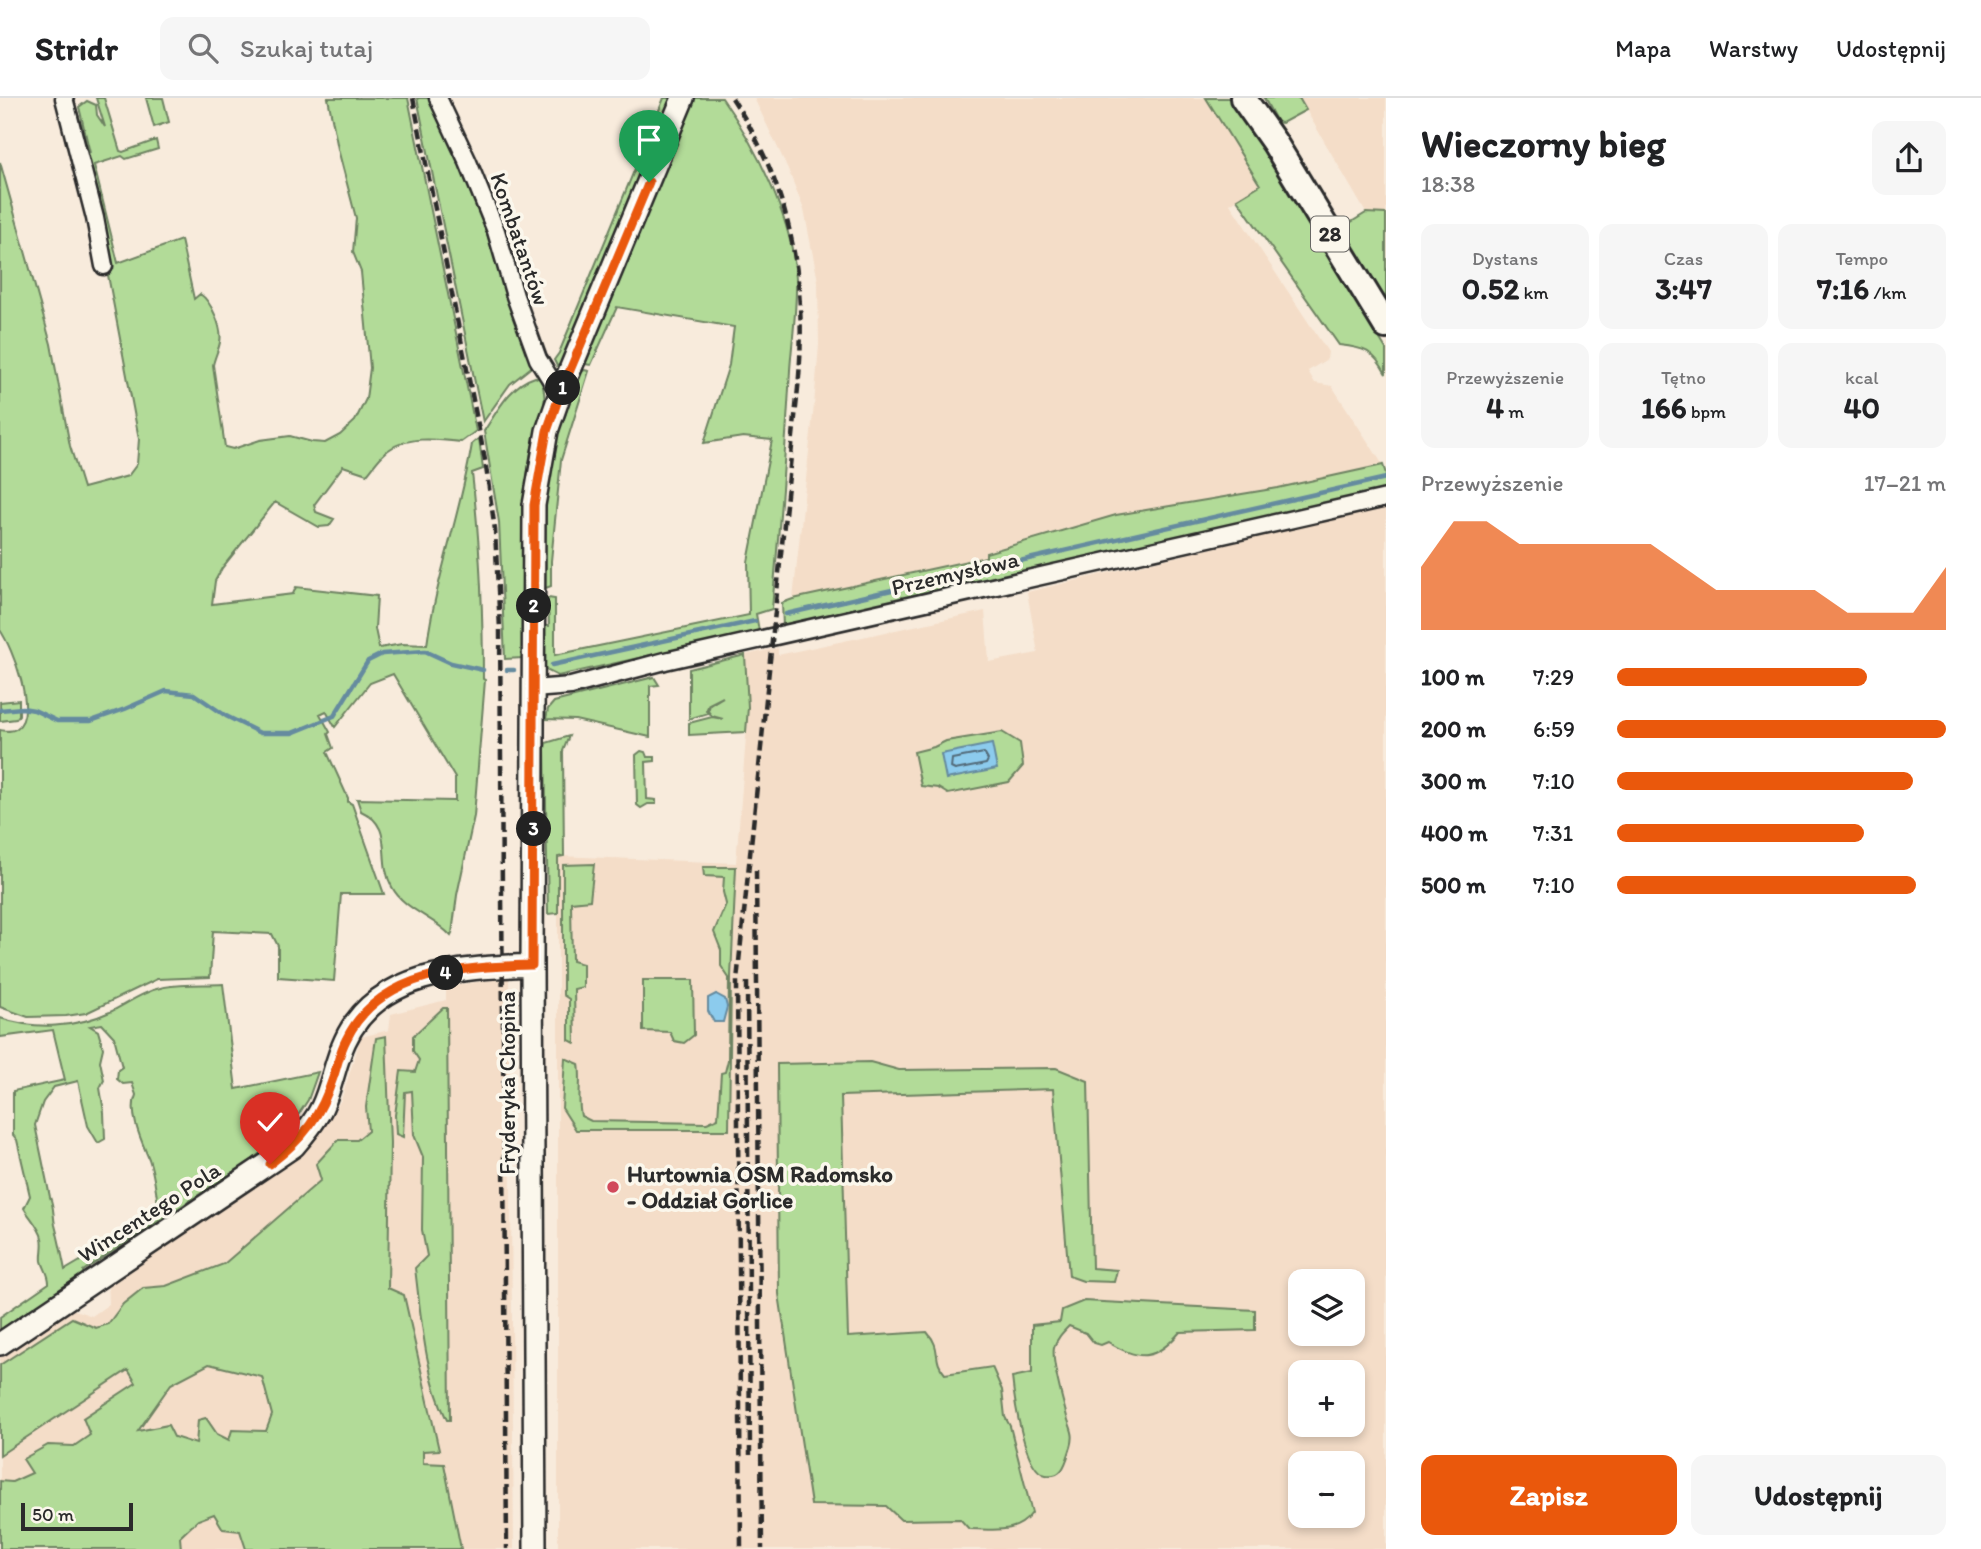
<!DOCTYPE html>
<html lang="pl">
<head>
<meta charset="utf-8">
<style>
  :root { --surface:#fff; --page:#f6f6f6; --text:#202124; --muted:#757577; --line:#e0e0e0; --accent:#ea580c }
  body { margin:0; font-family:Itim,sans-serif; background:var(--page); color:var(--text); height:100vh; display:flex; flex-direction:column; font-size:26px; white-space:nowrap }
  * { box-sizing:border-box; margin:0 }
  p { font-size:23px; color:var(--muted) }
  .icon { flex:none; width:38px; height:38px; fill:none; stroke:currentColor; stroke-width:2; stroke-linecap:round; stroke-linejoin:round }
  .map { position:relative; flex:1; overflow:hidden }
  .panel { display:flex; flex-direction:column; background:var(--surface); width:595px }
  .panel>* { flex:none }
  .fabs { position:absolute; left:1288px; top:1171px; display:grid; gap:14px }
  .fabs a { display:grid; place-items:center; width:77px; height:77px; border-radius:14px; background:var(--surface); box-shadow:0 4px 10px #0003; font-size:35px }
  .scale { position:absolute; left:21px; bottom:18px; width:112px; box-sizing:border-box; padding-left:7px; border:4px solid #2b2b2b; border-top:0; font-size:19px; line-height:24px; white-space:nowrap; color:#2b2b2b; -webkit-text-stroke:5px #fbf7ec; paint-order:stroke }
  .pin { position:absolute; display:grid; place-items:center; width:60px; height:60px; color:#fff; margin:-72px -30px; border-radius:50% 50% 50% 0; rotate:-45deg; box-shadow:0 0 7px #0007 }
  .pin .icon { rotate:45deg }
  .km { position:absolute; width:35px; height:35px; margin:-18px; border-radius:50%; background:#222; color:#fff; font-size:19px; line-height:35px; text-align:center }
  .round { display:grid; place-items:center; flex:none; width:74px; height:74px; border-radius:14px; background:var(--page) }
  .summary { display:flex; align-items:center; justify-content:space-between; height:119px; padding:0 35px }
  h1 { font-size:38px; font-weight:700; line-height:52px }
  .figures { display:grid; grid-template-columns:repeat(3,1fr); gap:10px; height:119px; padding:7px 35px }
  .figures div { display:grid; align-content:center; border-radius:14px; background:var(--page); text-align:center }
  .figures b { font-size:30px; font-weight:700 }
  .figures small { font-size:19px; font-weight:400 }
  .figures p { font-size:19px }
  .chart { height:196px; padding:14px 35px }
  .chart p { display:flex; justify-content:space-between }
  .chart svg { width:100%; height:126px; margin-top:7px; fill:var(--accent); opacity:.7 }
  .button { display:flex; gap:14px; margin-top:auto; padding:14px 35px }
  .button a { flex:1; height:80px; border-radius:14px; background:var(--accent); color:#fff; font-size:28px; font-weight:700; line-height:80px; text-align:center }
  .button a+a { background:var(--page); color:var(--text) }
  ul { padding:0 35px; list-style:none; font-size:23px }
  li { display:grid; grid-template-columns:112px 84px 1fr; align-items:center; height:52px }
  li i { height:18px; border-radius:9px; background:var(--accent) }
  header { display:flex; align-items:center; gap:42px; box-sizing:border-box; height:98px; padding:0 35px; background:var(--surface); border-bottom:2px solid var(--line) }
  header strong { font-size:33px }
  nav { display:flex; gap:38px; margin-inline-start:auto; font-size:24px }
  .search { width:490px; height:63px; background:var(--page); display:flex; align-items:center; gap:18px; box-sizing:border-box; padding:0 24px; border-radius:14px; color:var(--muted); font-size:26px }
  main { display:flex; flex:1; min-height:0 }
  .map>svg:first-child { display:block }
  .built { fill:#f4ddc8; fill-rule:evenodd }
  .green { fill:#b2db98; stroke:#6e8362; stroke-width:2; fill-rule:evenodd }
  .water { fill:#8ccbed; stroke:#658b9f; stroke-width:2 }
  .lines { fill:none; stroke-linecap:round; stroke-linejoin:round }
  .shore { stroke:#526b79; stroke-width:2 }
  .stream { stroke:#658b9f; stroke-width:4.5 }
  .street-casing { stroke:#2b2b2b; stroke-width:21 }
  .secondary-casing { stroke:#2b2b2b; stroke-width:26 }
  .primary-casing { stroke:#2b2b2b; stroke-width:30 }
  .street { stroke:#fbf7ec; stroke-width:16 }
  .secondary { stroke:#fbf7ec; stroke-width:21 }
  .primary { stroke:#fbf7ec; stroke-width:24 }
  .rail { stroke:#2b2b2b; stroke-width:4.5; stroke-dasharray:10 5; stroke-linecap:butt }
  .route-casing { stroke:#fff; stroke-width:14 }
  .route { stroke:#ea580c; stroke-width:9 }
  .poi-dot { fill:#d1495b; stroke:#fbf7ec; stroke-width:2.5 }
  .labels { text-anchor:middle; stroke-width:7; stroke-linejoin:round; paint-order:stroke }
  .shield { fill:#fbf7ec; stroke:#696865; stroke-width:2 }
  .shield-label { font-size:21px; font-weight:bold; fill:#2b2b2b }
  .street-label { font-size:23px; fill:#2b2b2b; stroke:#fbf7ec }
  .poi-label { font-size:23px; font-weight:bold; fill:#2b2b2b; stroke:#fbf7ec; text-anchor:start }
</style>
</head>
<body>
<header>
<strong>Stridr</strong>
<div class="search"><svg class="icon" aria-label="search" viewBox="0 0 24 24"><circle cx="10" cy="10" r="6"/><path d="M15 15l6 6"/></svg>Szukaj tutaj</div>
<nav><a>Mapa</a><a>Warstwy</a><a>Udostępnij</a></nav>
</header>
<main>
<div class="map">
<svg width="1386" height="1451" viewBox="0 0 1386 1451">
  <rect width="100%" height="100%" fill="#f8ebdc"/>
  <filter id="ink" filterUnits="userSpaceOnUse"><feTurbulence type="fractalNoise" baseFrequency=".0143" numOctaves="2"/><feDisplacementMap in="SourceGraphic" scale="14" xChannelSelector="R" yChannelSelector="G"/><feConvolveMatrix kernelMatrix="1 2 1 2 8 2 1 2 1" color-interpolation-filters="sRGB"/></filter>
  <g filter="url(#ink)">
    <!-- built -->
    <path class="built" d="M754 0H1206L1260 87 1230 106 1328 254 1327 261 1308 273 1315 285 1332 288 1383 367 1278 390 1116 417 986 454V459L793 501 814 307 819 247 818 183 804 112 788 71Z
      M1299 0H1386V116L1366 115Z
      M1386 409V1451H558V758L736 765 748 614 745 557 778 550V557L985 513 989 564 1038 555 1027 494ZM1300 1183H1353V1236H1300ZM1300 1274H1353V1326H1300ZM1300 1365H1353V1418H1300Z
      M509 880 514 1451H0V1257L69 1210 92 1218 109 1206 108 1181 275 1074 330 1020 341 1002 361 939 389 932 391 916 446 902V888Z"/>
    <!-- green -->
    <path class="green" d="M64 0H73L90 55 79 9 87 3 96 7 97 17 105 29 96 0H104L120 53 123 54 156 42 158 51 126 61 122 58 94 67 118 165 181 142 194 201 200 196C211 203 223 230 220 244 219 251 215 258 213 267L225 349 233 351 260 342 290 338 312 344 325 345 340 337 355 323 366 301 370 270 361 174 353 154 356 120 338 51 328 0H408L476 333 461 344C437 341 404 337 385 355 378 361 373 369 367 376L343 368 314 407 316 414 334 421 329 428 319 429 275 404 222 470 215 483 212 506 293 496 296 489 377 498 375 531 379 550 402 546 427 547C436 479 461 414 472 346L479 340 483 371 472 375C480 444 483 512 483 581L485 582 474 718 457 797 452 836 451 838C434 819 404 812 392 789 376 761 396 729 361 713L357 701 455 703V680L393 576 370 585 335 629 326 613 320 616 330 634 328 636 333 650 327 654 348 700V704L352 706 384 796H341L334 883 278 879V848L272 836 213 833 210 879 157 881 86 915 66 918 28 919 0 909V632C6 633 11 634 16 631 39 616 12 549 0 532V64L51 246 70 348 83 390 128 378 137 366 139 341 97 119Z
      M146 0H163L169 24 154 29Z
      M417 0H433L473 92 522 244 534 267 510 286 483 324Z
      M664 0H676L562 267 557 268 554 262 559 255Z
      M692 0H722C756 48 793 122 796 181 797 211 792 242 790 272 786 352 779 431 772 511L756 516 759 533 558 578 546 572 543 563 545 528H549L548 500 555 501V557L749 517 748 464 772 342 743 339 704 345 729 267 734 229 617 209 591 267 585 266 584 262Z
      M1206 0H1231L1263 48 1386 251V276C1373 252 1365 250 1339 247L1237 101 1260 87Z
      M1264 0H1299L1306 12 1282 25 1277 24Z
      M1366 115 1386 116V207L1340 131Z
      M584 272 589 273 561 362 551 463V488L546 490 544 489V413L554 340 565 318 576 280Z
      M535 279 540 281C553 306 534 333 530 359 519 423 524 495 523 560L505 561 499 424 484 333C498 312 510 287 535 279Z
      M1383 367 1386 376V392L1379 396 783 529 782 505 793 501 986 459V455L1116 417 1278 390Z
      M745 557 748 609 746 634 689 637V625L712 619 723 621 712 618 708 613 710 607 723 599 709 606 706 613 708 615 689 621V571Z
      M654 579 659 587 650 588V639L575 622 546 621 548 611 554 604Z
      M19 602V617L16 621 0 623V604Z
      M1002 634 1020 645 1023 668 1009 684 948 696 938 690 921 688 914 654 934 649 946 643Z
      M569 638 563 653 564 758 558 759V815L548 816 545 651 546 645Z
      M641 653 645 654 647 659H655V663L646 664 647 701 656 702V706H648L641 710 637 707 636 657Z
      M594 766 590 802 571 804 572 863 583 866V889L574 891 575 945 569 942V901L563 897V767Z
      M703 769H736L731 879 729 1032H576L562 1010 565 960 579 966C582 983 577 1000 581 1018L591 1023 707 1025 718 1020 721 975 725 974 728 962 729 880 721 868V852L714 834 726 806 723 794 724 779 704 778Z
      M643 882H693L694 937 684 945 674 943 670 934 643 933Z
      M223 886 236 991 318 974 308 1002 289 1031 253 1061 83 1173 84 1181 0 1238V1219L49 1185C49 1176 44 1171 42 1163 41 1156 44 1147 42 1140 40 1130 29 1119 24 1110L30 1098 17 1042 13 1037V993L65 982 53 932 0 939V920C36 932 75 930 110 914 128 905 144 893 164 889 183 886 204 887 223 886ZM102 926 114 939 122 969 118 972 117 981 123 986 132 985 136 997C128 1015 142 1044 149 1061 155 1078 156 1098 160 1116L65 1172C62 1157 59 1142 55 1127 53 1117 54 1109 50 1099L35 1027 43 1004 54 989 78 983 88 1028 98 1045 105 1041 104 1014 100 990 104 982 100 963 103 950 98 933 90 928Z
      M443 910H447L450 1322H447C425 1278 421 1218 415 1170L427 1158 422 1132 423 1059 414 1037 412 993 405 994 403 1039 396 1036 395 1017 401 973 415 974 419 962 413 953V938Z
      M386 938 390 1045 388 1190 404 1197 439 1352 423 1353V1365L444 1366 461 1451H246L240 1433 223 1431 214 1416 198 1422 180 1439 181 1451H0V1383L12 1384 32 1375 23 1361 48 1347 74 1348 90 1337 83 1320 136 1285 128 1272 0 1357V1267L72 1220 96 1230 108 1226 123 1206 143 1190 166 1188 224 1166 321 1082 316 1066 338 1042H357L368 1033 366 1009 376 940ZM209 1266 262 1279 272 1317 266 1333 232 1332 229 1342 217 1336 206 1320 198 1322 196 1346 174 1339 168 1327 138 1333 171 1286Z
      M870 964 899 972 1056 970 1088 983 1092 1170 1117 1172 1114 1184 1083 1183 1069 1178 1053 991 841 998 848 1239 927 1234C943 1252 931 1260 945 1276L992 1269 1002 1292 1005 1319 1010 1328 1032 1415C1016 1437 994 1431 969 1431L960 1421 901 1422 886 1408 811 1407 779 1196 777 966Z
      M1084 1203 1255 1212V1232L1180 1234C1156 1262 1140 1264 1108 1244L1101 1247 1094 1245 1086 1235 1069 1228C1063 1234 1056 1241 1054 1250 1051 1264 1063 1303 1067 1319 1071 1332 1075 1336 1071 1349 1066 1363 1064 1380 1046 1377 1024 1374 1014 1299 1012 1279L1032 1275V1227L1060 1224 1062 1212Z"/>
    <!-- water -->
    <path class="water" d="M992 646 997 671 946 681 941 656Z
      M716 896 725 901 727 909 723 924H714L708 913V900Z"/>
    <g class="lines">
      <!-- shore -->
      <path class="shore" d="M984 655 988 662 986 666 955 672 951 670 952 661Z"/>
      <!-- stream -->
      <path class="stream" d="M786 516 1386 380
        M552 567 755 523
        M507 572H514
        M0 612 22 610 34 612 57 623H91L125 611 166 593 194 596 226 618 260 635H292L334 618 368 563 382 556 425 553 451 565 483 572"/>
      <!-- street casing -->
      <g class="street-casing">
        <path id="street" d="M64 0 95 120 104 168
          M438 0 468 64 496 133 515 198 538 261 560 296
          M533 591 571 588 665 563 1386 400"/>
      </g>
      <!-- secondary casing -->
      <g class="secondary-casing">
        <path id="secondary" d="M0 1246 294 1048C304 1036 315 1024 322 1009 332 988 335 964 345 943 377 872 465 870 532 867
          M535 1451 532 867 534 407 547 333 560 296 683 0"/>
      </g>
      <!-- primary casing -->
      <g class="primary-casing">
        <path id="primary" d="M1243 0 1274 44 1386 228"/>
      </g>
      <!-- street -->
      <use href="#street" class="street"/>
      <!-- secondary -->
      <use href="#secondary" class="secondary"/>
      <!-- primary -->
      <use href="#primary" class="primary"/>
      <!-- rail -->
      <path class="rail" d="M413 0 485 362 495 432 500 531 507 1451
        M732 0C791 89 808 184 798 290L737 883 741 1451
        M756 772 762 1451
        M747 884 750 1357"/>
    </g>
  </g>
  <g class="lines" filter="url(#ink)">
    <!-- route casing -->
    <g class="route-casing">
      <path id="route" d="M270 1066C304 1040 321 1018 334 977 338 965 340 953 346 942 379 872 465 869 532 867L534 407 547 333 560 296 649 84"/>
    </g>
    <!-- route -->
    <use href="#route" class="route"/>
  </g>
  <!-- markers -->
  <circle class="poi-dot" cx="613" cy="1089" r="7"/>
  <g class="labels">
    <!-- shield labels -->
    <rect class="shield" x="1311" y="118.5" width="38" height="35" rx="5"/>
    <g class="shield-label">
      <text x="1330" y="143">28</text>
    </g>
    <!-- street labels -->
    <g class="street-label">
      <text transform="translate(520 141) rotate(71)" y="8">Kombatantów</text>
      <text transform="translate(955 475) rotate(-13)" y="8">Przemysłowa</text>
      <text transform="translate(507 985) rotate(-90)" y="8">Fryderyka Chopina</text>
      <text transform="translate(149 1114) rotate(-33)" y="8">Wincentego Pola</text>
    </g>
    <!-- poi labels -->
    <g class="poi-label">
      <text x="627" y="1084">Hurtownia OSM Radomsko<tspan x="627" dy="26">- Oddział Gorlice</tspan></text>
    </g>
  </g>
</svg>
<div class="fabs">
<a><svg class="icon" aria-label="layers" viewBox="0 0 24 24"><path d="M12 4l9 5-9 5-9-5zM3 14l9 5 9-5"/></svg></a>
<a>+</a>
<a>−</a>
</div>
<div class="scale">50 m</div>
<div class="pin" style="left:649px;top:84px;background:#1e9e55"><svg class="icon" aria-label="arrive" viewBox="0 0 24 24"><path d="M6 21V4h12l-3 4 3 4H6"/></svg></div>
<div class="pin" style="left:270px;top:1066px;background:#d93025"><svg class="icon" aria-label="check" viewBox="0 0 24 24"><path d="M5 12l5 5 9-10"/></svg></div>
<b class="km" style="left:563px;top:290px">1</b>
<b class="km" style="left:534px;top:508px">2</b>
<b class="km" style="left:534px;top:731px">3</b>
<b class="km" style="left:446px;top:875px">4</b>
</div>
<section class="panel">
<div class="summary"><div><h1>Wieczorny bieg</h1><p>18:38</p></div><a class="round"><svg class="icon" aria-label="share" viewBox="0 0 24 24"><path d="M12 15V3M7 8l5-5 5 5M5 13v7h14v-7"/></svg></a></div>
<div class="figures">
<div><p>Dystans</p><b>0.52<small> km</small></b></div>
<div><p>Czas</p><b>3:47</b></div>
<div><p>Tempo</p><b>7:16<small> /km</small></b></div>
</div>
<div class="figures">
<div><p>Przewyższenie</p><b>4<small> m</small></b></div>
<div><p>Tętno</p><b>166<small> bpm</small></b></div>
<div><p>kcal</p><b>40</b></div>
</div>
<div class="chart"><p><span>Przewyższenie</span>17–21 m</p>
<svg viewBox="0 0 160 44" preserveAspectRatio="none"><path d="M0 44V22L10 6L20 6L30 14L40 14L50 14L60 14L70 14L80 22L90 30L100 30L110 30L120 30L130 38L140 38L150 38L160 22V44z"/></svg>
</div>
<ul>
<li><b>100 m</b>7:29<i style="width:76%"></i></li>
<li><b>200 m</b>6:59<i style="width:100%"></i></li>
<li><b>300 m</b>7:10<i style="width:90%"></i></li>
<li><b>400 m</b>7:31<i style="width:75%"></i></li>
<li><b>500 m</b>7:10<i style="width:91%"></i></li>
</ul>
<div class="button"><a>Zapisz</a><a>Udostępnij</a></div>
</section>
</main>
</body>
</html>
